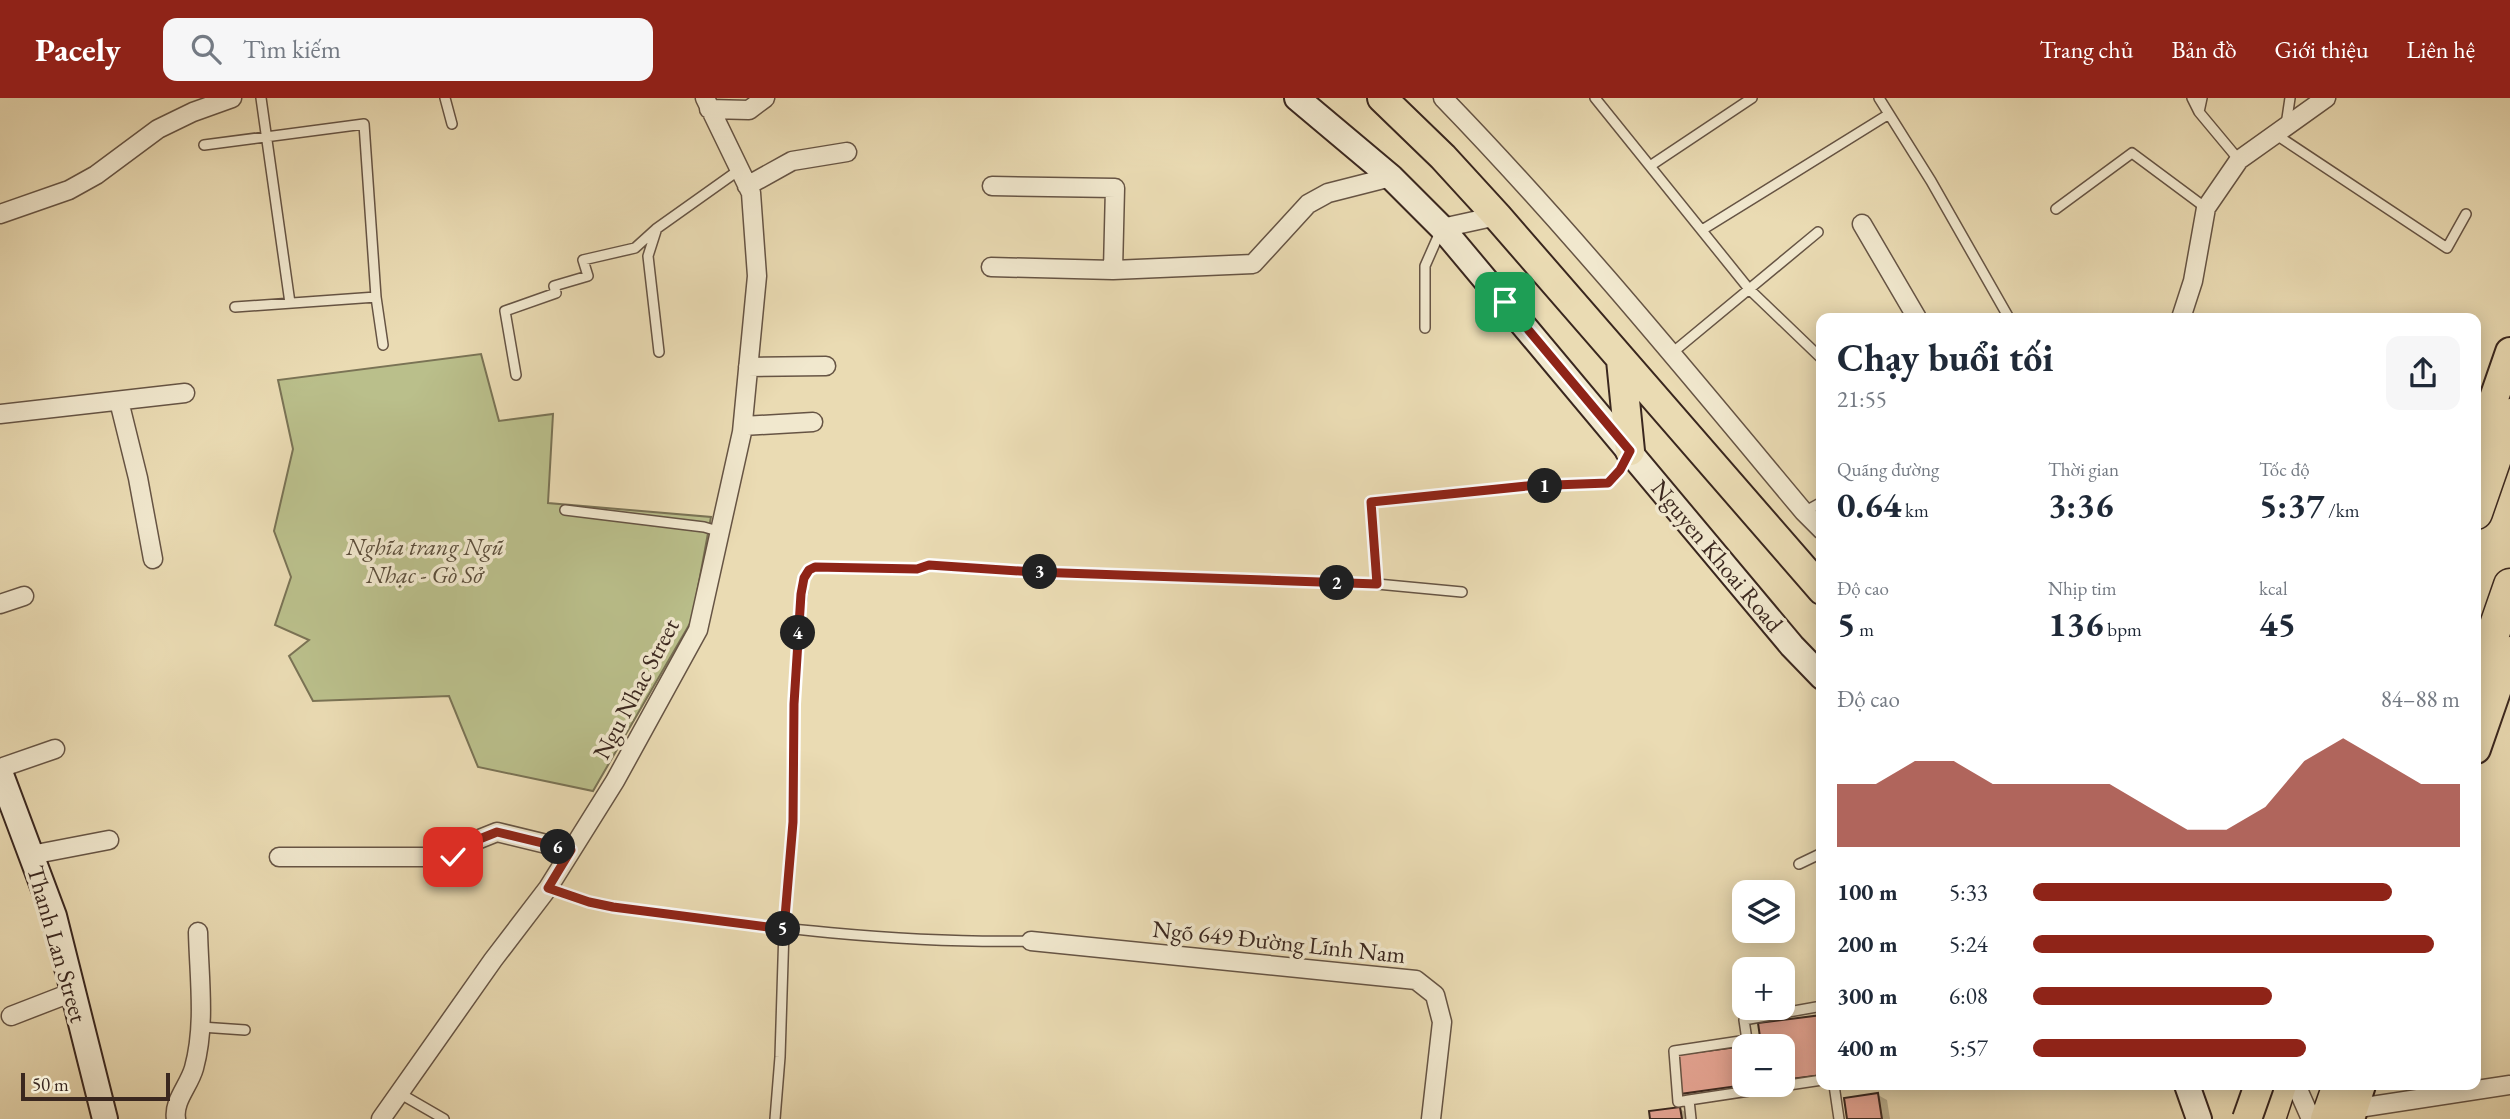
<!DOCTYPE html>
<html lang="vi">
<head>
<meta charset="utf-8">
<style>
  :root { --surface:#fff; --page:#f6f6f7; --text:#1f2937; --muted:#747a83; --accent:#8f2418 }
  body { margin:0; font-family:"EB Garamond",serif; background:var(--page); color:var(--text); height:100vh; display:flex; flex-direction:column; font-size:26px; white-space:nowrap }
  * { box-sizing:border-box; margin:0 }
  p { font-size:23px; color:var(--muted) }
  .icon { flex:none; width:38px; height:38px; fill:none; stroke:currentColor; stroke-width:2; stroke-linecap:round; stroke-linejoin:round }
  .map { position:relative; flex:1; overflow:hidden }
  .sheet { position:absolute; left:1816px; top:215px; width:665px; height:777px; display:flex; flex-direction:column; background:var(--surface); border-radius:14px; box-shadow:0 4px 18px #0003 }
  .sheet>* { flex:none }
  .controls { position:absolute; left:1732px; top:782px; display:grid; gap:14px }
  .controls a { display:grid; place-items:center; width:63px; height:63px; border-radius:14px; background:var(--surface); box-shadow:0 4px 18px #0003; font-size:35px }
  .scale { position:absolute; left:21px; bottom:18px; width:149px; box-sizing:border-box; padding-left:7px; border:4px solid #3a271f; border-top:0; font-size:19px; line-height:24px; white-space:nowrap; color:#3a271f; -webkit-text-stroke:5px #f1e8ce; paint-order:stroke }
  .pin { position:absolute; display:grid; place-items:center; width:60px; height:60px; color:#fff; margin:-30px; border-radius:14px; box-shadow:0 4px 10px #0006 }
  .km { position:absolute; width:35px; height:35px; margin:-18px; border-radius:50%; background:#222; color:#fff; font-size:19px; line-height:35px; text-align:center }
  .round { display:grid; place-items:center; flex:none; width:74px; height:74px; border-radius:14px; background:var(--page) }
  .headline { display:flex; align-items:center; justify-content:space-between; height:119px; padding:0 21px }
  h1 { font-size:38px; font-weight:700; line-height:52px }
  .metrics { display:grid; grid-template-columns:repeat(3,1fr); gap:10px; height:119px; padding:7px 21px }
  .metrics div { display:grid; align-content:center }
  .metrics b { font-size:35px; font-weight:700 }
  .metrics small { font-size:19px; font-weight:400 }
  .metrics p { font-size:19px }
  .chart { height:196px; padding:14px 21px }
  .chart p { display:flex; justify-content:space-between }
  .chart svg { width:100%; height:126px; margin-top:7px; fill:var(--accent); opacity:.7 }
  ul { padding:0 21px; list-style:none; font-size:23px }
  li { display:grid; grid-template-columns:112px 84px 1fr; align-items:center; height:52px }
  li i { height:18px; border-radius:9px; background:var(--accent) }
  header { display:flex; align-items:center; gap:42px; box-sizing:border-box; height:98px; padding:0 35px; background:var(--accent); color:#fff }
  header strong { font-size:33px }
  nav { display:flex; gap:38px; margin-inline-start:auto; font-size:24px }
  .search { width:490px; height:63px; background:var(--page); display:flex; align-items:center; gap:18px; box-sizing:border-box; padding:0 24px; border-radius:14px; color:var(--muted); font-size:26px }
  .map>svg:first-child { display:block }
  .green { fill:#babf8b; stroke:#7a7355; stroke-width:2 }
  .shadow { fill:#0003 }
  .building { fill:#e7a594; stroke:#3a271f; stroke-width:2 }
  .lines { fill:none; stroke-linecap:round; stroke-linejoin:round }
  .lane-casing { stroke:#665444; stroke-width:12 }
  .street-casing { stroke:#665444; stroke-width:21 }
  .secondary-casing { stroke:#3a271f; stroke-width:28 }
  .primary-casing { stroke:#3a271f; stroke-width:32 }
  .highway-casing { stroke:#3a271f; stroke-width:35 }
  .lane { stroke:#f1e8ce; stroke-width:9 }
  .street { stroke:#f1e8ce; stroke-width:18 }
  .secondary { stroke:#f1e8ce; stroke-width:24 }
  .primary { stroke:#eadbb3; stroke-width:28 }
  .highway { stroke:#eadbb3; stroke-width:32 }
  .primary-bridge-casing { stroke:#3a271f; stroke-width:32; stroke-linecap:butt }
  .primary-bridge { stroke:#eadbb3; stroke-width:28 }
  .route-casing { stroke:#fff; stroke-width:14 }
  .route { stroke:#8f2418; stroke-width:9 }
  .labels { text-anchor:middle; stroke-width:7; stroke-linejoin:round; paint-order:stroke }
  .park-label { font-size:24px; font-style:italic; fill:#5a4d3a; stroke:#f1e8ce }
  .street-label { font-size:24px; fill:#3a271f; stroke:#f1e8ce }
</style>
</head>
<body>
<header>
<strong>Pacely</strong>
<div class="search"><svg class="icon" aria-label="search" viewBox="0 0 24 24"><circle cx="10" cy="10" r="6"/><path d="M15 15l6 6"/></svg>Tìm kiếm</div>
<nav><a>Trang chủ</a><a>Bản đồ</a><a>Giới thiệu</a><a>Liên hệ</a></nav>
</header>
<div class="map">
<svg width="2510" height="1021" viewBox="0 0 2510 1021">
  <rect width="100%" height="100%" fill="#eadbb3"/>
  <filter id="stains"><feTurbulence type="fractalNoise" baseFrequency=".00286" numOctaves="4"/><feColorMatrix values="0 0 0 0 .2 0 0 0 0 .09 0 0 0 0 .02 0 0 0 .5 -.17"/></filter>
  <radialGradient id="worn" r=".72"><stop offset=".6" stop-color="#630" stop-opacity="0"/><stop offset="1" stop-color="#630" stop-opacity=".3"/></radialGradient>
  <!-- green -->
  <path class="green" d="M481 256 499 323 553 316 548 405 711 419 692 522 593 693 478 669 449 598 313 603 289 558 309 542 275 527 291 479 274 433 293 351 278 282Z"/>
  <!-- shadow -->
  <path class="shadow" d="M1822 918 1794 979 1797 988 1783 980V948H1753L1763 947Z
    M1745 987H1782L1694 1002 1682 995Z
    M1878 997 1887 1002 1890 1021H1848Z
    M1680 1011 1689 1016 1690 1021H1652Z"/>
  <!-- building -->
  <path class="building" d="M1822 917V977L1783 982V948H1779V945L1766 946 1767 948H1745V987L1680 996 1675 957 1761 946 1758 925Z
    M1878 995 1882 1021H1847L1844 1000Z
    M1680 1009 1682 1021H1650L1649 1013Z"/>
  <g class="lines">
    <!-- lane casing -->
    <g class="lane-casing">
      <path id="lane" d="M261 0 290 205
        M445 0 452 26
        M1595 0 1749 191 1822 261
        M1879 0 1931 83 2009 220
        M2192 0 2199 14
        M2202 0 2199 14 2239 62
        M2286 27 2290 0
        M2275 36 2447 150 2466 116
        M204 47 364 26 376 199
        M1650 68 1752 0
        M2056 111 2132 55 2206 110
        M1702 132 1889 16
        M656 133 648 158 659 254
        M235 209 376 199 383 247
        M1425 230V168L1440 134
        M1672 255 1818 134
        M516 277 505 213 556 195 554 188 588 178 583 162 635 150 656 131 739 72
        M565 412 704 429 721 434
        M1804 414 1822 404
        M1377 486 1371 404 1527 388 1608 385 1620 372 1628 357
        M1799 766 1822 755
        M548 790 589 804 613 809C752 827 891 846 1031 843
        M201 929 245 932
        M1834 987 1839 1021
        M399 995 444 1021
        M1689 1002 1678 1004 1674 953 1747 942 1744 922 1822 908
        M775 1021 780 959 784 831 793 724 794 606 799 521 804 480 809 472 815 469 917 471 929 467 1034 474 1377 486 1462 494
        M1691 1021 1689 1002 1822 982"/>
    </g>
    <!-- street casing -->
    <g class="street-casing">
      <path id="street" d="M1443 0C1570 131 1687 274 1804 414L1822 432
        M709 11 749 12 765 0
        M747 88 792 63 847 54
        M992 88 1115 90 1113 172
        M0 116 69 92 96 77 158 31 193 14 232 0
        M1862 126 1917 220
        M1442 130 1497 118
        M991 169 1113 172 1253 166 1308 106 1328 95 1391 79
        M2181 220 2193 183 2206 110 2239 62 2326 0
        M748 269 826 268
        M119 303 138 380 153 461
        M0 316 185 295
        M743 328 813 324
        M0 506 24 498
        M0 670 55 651
        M31 757 109 742
        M279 759H453L477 742 497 734 571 752
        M1031 843 1416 882 1435 897 1442 924 1431 1021
        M11 918 73 894
        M2296 987 2311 1021
        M2365 1009 2510 987
        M176 1021C173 1003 189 988 194 970 206 926 199 879 198 834
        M381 1021 493 862 548 790 615 683 698 532 742 334 757 178 751 95 705 0"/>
    </g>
    <!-- secondary casing -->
    <g class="secondary-casing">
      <path id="secondary" d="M1297 0 1391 79 1442 130 1792 548 1822 579
        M0 674 54 818 105 1021
        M2187 987 2199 1021"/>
    </g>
    <!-- primary casing -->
    <g class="primary-casing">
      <path id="primary" d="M1382 0 1443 59 1497 118 1822 492
        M1621 262 1630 353
        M2476 352 2510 254
        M2476 651 2510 553
        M2350 1021 2361 987"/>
    </g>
    <!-- highway casing -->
    <g class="highway-casing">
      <path id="highway" d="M2476 415 2510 317
        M2476 585 2510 487
        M2269 1021 2280 987
        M2327 1021 2339 987"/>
    </g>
    <!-- lane -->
    <use href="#lane" class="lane"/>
    <!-- street -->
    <use href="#street" class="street"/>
    <!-- secondary -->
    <use href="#secondary" class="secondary"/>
    <!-- primary -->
    <use href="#primary" class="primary"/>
    <!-- highway -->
    <use href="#highway" class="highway"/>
    <!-- primary-bridge casing -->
    <g class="primary-bridge-casing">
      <path id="primary-bridge" d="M2247 1021 2259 987"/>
    </g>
    <!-- primary-bridge -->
    <use href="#primary-bridge" class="primary-bridge"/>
  </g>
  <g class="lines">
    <!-- route casing -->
    <g class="route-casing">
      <path id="route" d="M453 759 477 742 497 734 571 752 548 790 589 804 613 809 784 831 793 724 794 606 801 496 804 480 809 472 815 469 917 471 929 467 1034 474 1377 486 1371 404 1527 388 1608 385 1620 372 1630 353 1505 204"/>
    </g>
    <!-- route -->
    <use href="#route" class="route"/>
  </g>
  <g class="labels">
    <!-- park labels -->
    <g class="park-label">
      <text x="425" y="457">Nghĩa trang Ngũ<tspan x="425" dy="28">Nhạc - Gò Sở</tspan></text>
    </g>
    <!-- street labels -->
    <g class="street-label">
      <text transform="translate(1717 458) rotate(50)" y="8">Nguyen Khoai Road</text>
      <text transform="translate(636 591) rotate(-62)" y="8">Ngu Nhac Street</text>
      <text transform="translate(1279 844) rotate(6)" y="8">Ngõ 649 Đường Lĩnh Nam</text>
      <text transform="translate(57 846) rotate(74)" y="8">Thanh Lan Street</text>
    </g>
  </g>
  <rect width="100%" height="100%" filter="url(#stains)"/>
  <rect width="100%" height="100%" fill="url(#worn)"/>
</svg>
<div class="controls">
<a><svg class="icon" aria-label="layers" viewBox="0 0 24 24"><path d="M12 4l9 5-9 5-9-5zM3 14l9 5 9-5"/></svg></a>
<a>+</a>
<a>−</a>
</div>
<div class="scale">50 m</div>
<div class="pin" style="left:1505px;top:204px;background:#1e9e55"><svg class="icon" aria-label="arrive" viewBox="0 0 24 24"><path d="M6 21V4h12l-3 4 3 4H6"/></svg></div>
<div class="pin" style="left:453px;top:759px;background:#d93025"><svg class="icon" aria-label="check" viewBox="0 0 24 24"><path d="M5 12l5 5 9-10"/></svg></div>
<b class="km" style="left:1545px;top:388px">1</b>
<b class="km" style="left:1337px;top:485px">2</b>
<b class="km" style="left:1040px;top:474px">3</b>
<b class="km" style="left:798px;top:535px">4</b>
<b class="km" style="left:783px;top:831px">5</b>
<b class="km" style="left:558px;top:749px">6</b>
<section class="sheet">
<div class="headline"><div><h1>Chạy buổi tối</h1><p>21:55</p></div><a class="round"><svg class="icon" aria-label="share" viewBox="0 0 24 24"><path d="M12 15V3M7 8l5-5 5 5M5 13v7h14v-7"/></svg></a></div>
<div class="metrics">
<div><p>Quãng đường</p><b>0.64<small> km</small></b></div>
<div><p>Thời gian</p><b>3:36</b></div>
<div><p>Tốc độ</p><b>5:37<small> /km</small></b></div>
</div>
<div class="metrics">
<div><p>Độ cao</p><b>5<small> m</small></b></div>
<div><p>Nhịp tim</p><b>136<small> bpm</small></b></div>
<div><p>kcal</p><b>45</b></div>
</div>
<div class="chart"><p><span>Độ cao</span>84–88 m</p>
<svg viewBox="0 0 160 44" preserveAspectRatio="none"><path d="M0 44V22L10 22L20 14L30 14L40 22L50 22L60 22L70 22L80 30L90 38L100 38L110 30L120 14L130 6L140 14L150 22L160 22V44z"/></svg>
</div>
<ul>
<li><b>100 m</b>5:33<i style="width:84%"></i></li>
<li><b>200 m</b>5:24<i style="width:94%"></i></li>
<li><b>300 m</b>6:08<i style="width:56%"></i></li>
<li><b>400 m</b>5:57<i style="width:64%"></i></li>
</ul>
</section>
</div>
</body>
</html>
